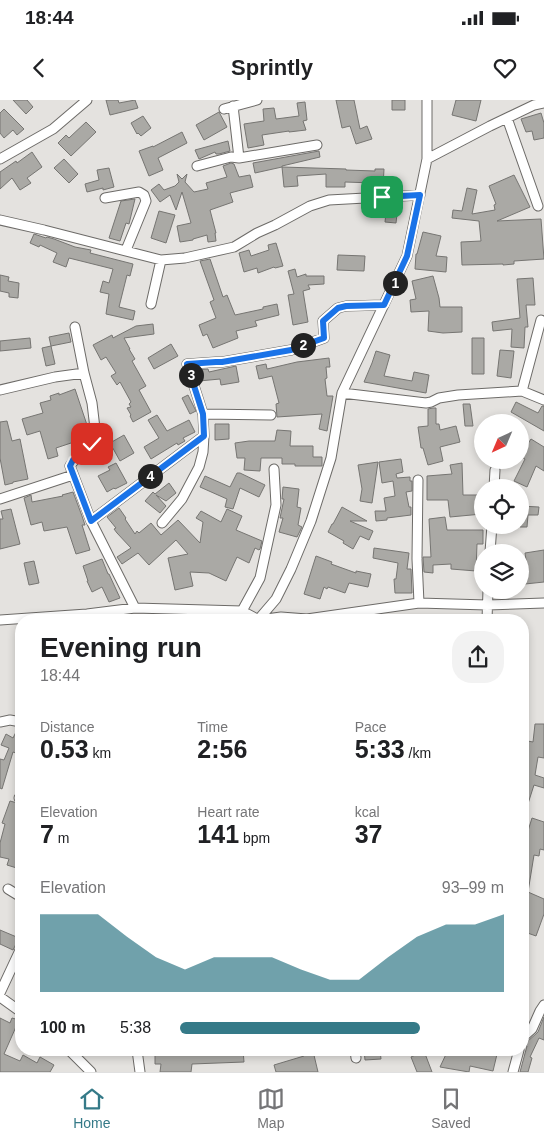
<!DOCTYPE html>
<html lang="en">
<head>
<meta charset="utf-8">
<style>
  :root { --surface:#fff; --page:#f2f2f2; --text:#202124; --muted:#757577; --line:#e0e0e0; --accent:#357a88 }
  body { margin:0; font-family:Arial,sans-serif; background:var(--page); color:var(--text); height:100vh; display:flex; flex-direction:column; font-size:19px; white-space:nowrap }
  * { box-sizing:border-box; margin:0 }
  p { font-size:16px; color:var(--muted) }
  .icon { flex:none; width:28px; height:28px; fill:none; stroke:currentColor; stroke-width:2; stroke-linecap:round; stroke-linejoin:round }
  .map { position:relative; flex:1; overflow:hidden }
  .drawer { position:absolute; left:15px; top:514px; width:514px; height:442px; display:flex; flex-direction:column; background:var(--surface); border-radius:20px; box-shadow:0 2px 8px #0003 }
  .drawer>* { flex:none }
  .needle { width:32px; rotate:224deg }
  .controls { position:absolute; left:474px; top:314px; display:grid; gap:10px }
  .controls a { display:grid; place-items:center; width:55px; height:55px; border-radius:50%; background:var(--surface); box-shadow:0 2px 8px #0003; font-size:25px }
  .pin { position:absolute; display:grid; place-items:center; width:42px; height:42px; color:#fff; margin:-21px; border-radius:10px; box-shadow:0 2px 8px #0006 }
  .km { position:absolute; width:25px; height:25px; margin:-12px; border-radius:50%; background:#222; color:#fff; font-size:14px; line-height:25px; text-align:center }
  .round { display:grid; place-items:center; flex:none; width:52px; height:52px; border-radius:20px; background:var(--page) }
  .headline { display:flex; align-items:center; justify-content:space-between; height:85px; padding:0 25px }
  h1 { font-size:28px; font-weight:600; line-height:38px }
  .figures { display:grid; grid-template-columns:repeat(3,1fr); gap:8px; height:85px; padding:5px 25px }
  .figures div { display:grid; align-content:center }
  .figures b { font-size:25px; font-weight:600 }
  .figures small { font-size:14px; font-weight:400 }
  .figures p { font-size:14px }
  .chart { height:140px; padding:10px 25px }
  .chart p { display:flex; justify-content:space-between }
  .chart svg { width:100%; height:90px; margin-top:5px; fill:var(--accent); opacity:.7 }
  ul { padding:0 25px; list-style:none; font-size:16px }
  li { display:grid; grid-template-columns:80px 60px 1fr; align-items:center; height:38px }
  li i { height:12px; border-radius:6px; background:var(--accent) }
  .status { display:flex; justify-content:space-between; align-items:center; height:35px; padding:0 25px; background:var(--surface); direction:ltr }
  .status svg { height:14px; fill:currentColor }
  header { display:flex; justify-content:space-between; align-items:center; height:65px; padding:0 25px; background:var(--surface); font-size:22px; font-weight:600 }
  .tab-bar { display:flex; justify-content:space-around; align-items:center; height:70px; border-top:1px solid var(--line); background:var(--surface); font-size:14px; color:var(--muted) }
  .tab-bar a { display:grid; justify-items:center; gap:2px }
  .tab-bar .active { color:var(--accent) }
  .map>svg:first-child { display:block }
  .building { fill:#aaa9a5; stroke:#767572 }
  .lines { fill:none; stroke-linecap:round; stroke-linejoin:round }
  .minor-casing { stroke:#6d6b68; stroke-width:11 }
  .minor { stroke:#fff; stroke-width:9 }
  .route-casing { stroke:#fff; stroke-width:10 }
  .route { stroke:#1a73e8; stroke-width:6 }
</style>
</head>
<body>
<div class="status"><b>18:44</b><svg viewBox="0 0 49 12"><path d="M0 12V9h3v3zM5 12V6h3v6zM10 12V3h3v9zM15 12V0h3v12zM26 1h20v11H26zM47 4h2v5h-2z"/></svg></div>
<header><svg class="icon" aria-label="back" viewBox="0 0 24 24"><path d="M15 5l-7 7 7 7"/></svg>Sprintly<svg class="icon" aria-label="heart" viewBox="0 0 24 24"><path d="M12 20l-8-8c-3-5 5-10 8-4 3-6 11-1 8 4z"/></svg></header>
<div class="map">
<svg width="544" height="972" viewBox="0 0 544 972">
  <rect width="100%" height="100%" fill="#e4e2df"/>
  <!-- building -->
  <path class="building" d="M13 0H27L33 7 26 14Z
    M106 0H118L119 3 135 0 138 8 110 15Z
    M336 0H354L360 29 367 26 372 39 356 44 350 26 342 28Z
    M392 0H405V10H392Z
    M456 0H481L476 21 452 15Z
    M305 2 307 20 303 21 306 30 289 32V31L262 35 264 45 248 48 244 24 264 21 263 9 274 8 276 19 299 16 297 3Z
    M4 9 24 29 17 35 13 30 4 38 0 33V13Z
    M219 12 227 27 204 40 196 25Z
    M541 13 544 23V38L534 40 532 31 526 32 521 19Z
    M143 16 151 28 141 36 138 33 137 34 131 23Z
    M86 22 96 32 71 56 58 43 66 35 69 38Z
    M182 32 187 43 158 58 163 70 149 76 139 51 153 46V47Z
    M228 41 230 51 219 54H216L215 52 199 59 195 50Z
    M319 51 320 57 282 66V67L255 73 253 63Z
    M32 52 42 67 27 78 31 83 20 90 12 78 0 89V72L16 61 17 63Z
    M64 59 78 74 69 83 54 68Z
    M231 63 234 64 239 77 250 75 253 87 230 93 233 102 210 110 216 133H215L216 141 208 142 207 135 193 139V140L180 142 177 126 191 123 182 92 176 110 170 95 160 102 151 90 159 84 164 90 175 86 179 82 177 74 182 79 187 74 185 82 194 92 208 89 206 83 227 77 223 66Z
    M282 67 346 69V70L375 71V69H384L383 87H374V83L345 82V87H326V74L297 76 298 86 284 87Z
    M109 68 114 87 103 90V88L87 92 85 84 99 80 97 70Z
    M514 75 530 107 497 121 541 119 544 159 514 161V164L503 165V164L462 165 461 142 481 141 479 121 452 118 453 110 462 111 467 88 477 90 472 114 495 110 494 105 496 104 489 86Z
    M135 99 129 124 126 123 120 141 109 138 121 101Z
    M387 104 398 105 396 123 385 122Z
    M159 111 175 115 166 143 151 138Z
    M423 132 441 136 436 156 447 157 446 172 415 169 416 154H417Z
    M34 134 46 138 47 137 54 139 75 147 91 150 90 153 133 164 130 176 127 175 119 207 135 211 133 220 106 214 109 194 100 192 103 181 109 183 113 169 69 158 66 167 53 162 57 153 40 145 39 147 30 143Z
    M276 143 283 166 275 168 274 167 258 173 257 168 244 172 239 153 249 150 251 156 269 150 268 145Z
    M338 155 365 156 364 171 337 170Z
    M210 159 223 197 227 195 235 215 263 209V207L277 204 279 215 255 221 257 226 236 231 238 238 213 248 207 234 203 236 199 225 216 218 210 202 214 200 200 161Z
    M295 169 297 177 306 174V176H324V184L308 185 310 189 303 191 308 222 293 225 288 195 294 194 288 171Z
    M0 175 9 177 8 181 19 183 18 198 9 197V193L0 191Z
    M433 176 439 198 440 207H462V232L443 233 428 231 429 211 411 212 410 200 416 199 412 181Z
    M533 178 535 205H526L528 227H525L524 248 511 247 512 229 493 231 492 222 520 218 517 179Z
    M153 224 154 234 124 238 130 249H129L135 259 132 261 146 286 139 290 151 312 133 322 130 316 131 315 127 308 131 307 129 304 131 302 120 282 117 285 111 276 116 273 106 257 101 260 93 245 112 235 113 238 136 226Z
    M69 233 71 242 51 246 49 237Z
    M30 238 31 248 0 251V241Z
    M472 238H484V274H472Z
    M171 244 178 256 154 269 148 258Z
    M51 246 55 264 46 266 42 248Z
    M500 250 514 251 511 278 497 276Z
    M376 251 390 255 384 276 412 281 414 272 429 275 426 293 364 282 372 263Z
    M329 258 330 267H326L327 278 325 279 327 296H333L327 331 319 329 322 314 277 317 276 304 279 303 272 276 259 279 256 266 266 264 267 269 297 262Z
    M236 266 239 282 221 285 220 279 199 281 195 270 208 269 209 272Z
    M75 289 89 331 75 336 77 341 56 348 58 356 48 359 40 331 27 335 22 319 43 313 40 303 51 300 50 296 59 293V295Z
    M188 295 196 311 190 314 182 298Z
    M516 302 538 313 542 306H544V331L511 312Z
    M463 304H470L473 326H465Z
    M433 308H436V324H439L440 330 456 326 460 342 440 347 443 361 428 365 423 348H421L418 327 428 326V309Z
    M157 315 167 331 189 320 195 332 183 338 185 341 178 345 177 343 151 359 144 347 159 338 148 320Z
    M7 321 12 341 20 339 28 379 13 382V383L5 385 0 358V322Z
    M215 324H229V339L215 340Z
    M277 330 291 331 290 346H313V357H322V366H295V364H282V358H261L260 371 244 370 245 358H237L235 343 249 341H275Z
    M124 335 134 353 120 361 110 343Z
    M531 339 544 347V371L536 366 527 387 514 381 525 359 520 356Z
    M401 359 403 372 396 374 397 378 410 377V381H412V391L406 392 409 407H411V415L387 418V420L376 421 375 411H386L384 398 395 396 393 381 382 383 379 362Z
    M378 362 372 403 360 401 362 389 358 365Z
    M116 363 127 383 115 389 114 388 107 392 98 376 110 370 108 367Z
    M462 363 463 395H479V407L482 406V414L450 417 448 400H427V376L452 374 450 365Z
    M237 373H240L265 385 259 397 240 388 233 409 225 407 227 399 200 387 205 376 230 387Z
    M169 383 176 393 166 401 156 395 166 406 160 413 145 401 153 392 155 394Z
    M283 387 299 389 297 407 301 408 298 425 302 427 297 437 279 432 283 418H280L284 399H282Z
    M73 392 82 416 85 425H82L90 450 76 454 67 427 44 431 42 422 31 425 24 398 31 395 32 402 63 396 62 395Z
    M520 406 539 407 538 415H528L527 427H520Z
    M342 407 367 421H350L373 431 369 440 360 436 353 449 343 443 344 441 328 432 332 424H333Z
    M119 408 126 418 125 419 135 434 137 431 139 433 151 423 161 435 178 420 200 443 203 422 196 418 201 411 221 422 227 409 242 416 236 430 262 441 260 449 259 450 255 448 249 463 237 457 226 481 209 473 190 472 193 486 175 490 168 458 188 454 176 440 149 465 138 453 122 464 117 457 131 448 117 433 114 429 116 428 107 417Z
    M11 409 20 444 0 449V419H3L1 411Z
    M445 417 447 430H483V444H477L476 471 451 469V464L433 465V473L424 472 423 457H431L429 419Z
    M374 448 409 453 407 469H411L412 493H395L394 479H396L398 463 373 458Z
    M544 450V482L525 484 524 473H528L525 453Z
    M316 456 332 462 331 464 356 473V471L371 474 368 487 349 483 345 493 328 487 327 489 324 487 320 499 304 494Z
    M102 459 108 474H109L120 498 109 502 102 487 92 492 87 481H88L83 466Z
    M34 461 39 483 29 485 24 463Z
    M535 624H544V658L538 657 535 675 544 678V688L534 685 524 716H522V687H524L528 657 522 656V640L533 642Z
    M18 628H21V655L13 652 2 689 0 688V659L4 660 9 648 1 645 6 634 13 638Z
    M10 701 21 704V764L20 769 7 765 9 759 0 757V743L5 724 2 723Z
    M532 718 544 722V750L540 749 539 756 534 755 528 792 544 799V814L536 836 522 831V733L527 734Z
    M0 830 19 838 13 850 0 844Z
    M544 917V940L539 938 530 957 532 958 528 972H520L527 946H526L528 941 538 932Z
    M0 918 10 923 12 918 19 920 4 954 20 961 23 955 37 963 40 957 54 965 50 972H0Z
    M190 950H243L244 962 192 964 191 972H160L161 964H155V953L190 951Z
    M364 950H380L381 959 365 960Z
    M448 950H498L493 971 470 966 469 972 440 967Z
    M313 951 318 972H276L274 965 304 956 303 953Z
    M424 951 432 972H417L411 957Z"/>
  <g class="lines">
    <!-- minor casing -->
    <g class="minor-casing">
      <path id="minor" d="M233 6 239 58
        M224 9 257 0
        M507 18 538 106
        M0 59 53 29 87 0
        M427 59 490 26 534 5 544 3
        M197 66 231 57 239 58 317 45
        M105 98 139 92 144 95 146 101 126 150
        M0 120 44 130 161 160 185 158 234 147 257 133 275 125 310 106 329 100 420 95
        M151 204 161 160
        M75 227 84 273 92 303 96 337C93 348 76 355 70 366L91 421 135 508
        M0 290 55 277 84 273
        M522 291 541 220
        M342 293 426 303 431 302 439 298 458 295 522 291 544 300
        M203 314 271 315
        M418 380 417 459 419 503
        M494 388 495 370
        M0 399 73 375
        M91 421 204 336
        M162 423 182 399 199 367 203 352 204 336 203 314 187 264 216 262H222L291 250 324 238 323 221 338 208 346 206 384 205
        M490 452 492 425
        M242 511 260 478 276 405 274 369
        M0 520 87 514 135 508 242 511 259 520 281 517 307 519 419 503 487 505 544 503
        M258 520 276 499 291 469 311 421 331 358 342 293 407 156 427 59V0
        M487 520 488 490
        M0 622 10 620 21 622
        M19 698H21
        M8 789 21 797
        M0 893 21 848
        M0 897 21 912
        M522 938 532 929 540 911 544 905
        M69 950 91 972
        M137 950 140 972
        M355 950 356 958
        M513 972 519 950"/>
    </g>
    <!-- minor -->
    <use href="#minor" class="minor"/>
  </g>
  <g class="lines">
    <!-- route casing -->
    <g class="route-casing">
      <path id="route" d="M92 344 73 360 70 366 91 421 204 336 203 314 187 264 216 262H222L291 250 324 238 323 221 338 208 346 206 384 205 407 156 420 95 382 97"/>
    </g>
    <!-- route -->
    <use href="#route" class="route"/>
  </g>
</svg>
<div class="controls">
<a><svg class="needle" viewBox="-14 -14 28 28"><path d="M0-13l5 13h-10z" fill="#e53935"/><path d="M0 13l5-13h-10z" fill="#757577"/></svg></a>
<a><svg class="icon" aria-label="locate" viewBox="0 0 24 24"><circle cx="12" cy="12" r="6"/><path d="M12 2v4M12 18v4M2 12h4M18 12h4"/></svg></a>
<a><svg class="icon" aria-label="layers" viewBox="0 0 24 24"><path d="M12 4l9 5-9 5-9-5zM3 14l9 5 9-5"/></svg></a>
</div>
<div class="pin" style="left:382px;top:97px;background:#1e9e55"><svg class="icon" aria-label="arrive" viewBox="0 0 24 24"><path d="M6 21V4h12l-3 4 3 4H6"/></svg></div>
<div class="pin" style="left:92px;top:344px;background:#d93025"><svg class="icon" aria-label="check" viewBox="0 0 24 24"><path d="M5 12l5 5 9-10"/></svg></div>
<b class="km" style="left:395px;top:183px">1</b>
<b class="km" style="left:303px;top:245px">2</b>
<b class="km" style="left:191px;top:275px">3</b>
<b class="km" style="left:150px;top:376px">4</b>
<section class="drawer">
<div class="headline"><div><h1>Evening run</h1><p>18:44</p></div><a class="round"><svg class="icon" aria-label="share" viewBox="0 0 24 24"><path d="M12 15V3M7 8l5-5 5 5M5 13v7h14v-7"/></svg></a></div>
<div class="figures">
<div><p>Distance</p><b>0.53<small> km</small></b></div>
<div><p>Time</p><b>2:56</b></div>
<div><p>Pace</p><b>5:33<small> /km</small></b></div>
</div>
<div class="figures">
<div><p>Elevation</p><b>7<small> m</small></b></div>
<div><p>Heart rate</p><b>141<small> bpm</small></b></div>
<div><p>kcal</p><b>37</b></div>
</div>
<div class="chart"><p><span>Elevation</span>93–99 m</p>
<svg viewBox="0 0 160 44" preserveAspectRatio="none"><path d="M0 44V6L10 6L20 6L30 17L40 27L50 33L60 27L70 27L80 27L90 33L100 38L110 38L120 27L130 17L140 11L150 11L160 6V44z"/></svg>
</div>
<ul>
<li><b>100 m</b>5:38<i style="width:74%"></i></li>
</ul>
</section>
</div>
<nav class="tab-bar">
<a class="active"><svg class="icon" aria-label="home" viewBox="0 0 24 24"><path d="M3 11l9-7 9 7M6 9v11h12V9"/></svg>Home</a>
<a><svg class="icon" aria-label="map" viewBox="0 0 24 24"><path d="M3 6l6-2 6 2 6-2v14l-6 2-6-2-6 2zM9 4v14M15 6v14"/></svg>Map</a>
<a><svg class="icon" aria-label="saved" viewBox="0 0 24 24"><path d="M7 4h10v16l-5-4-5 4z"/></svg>Saved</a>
</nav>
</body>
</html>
